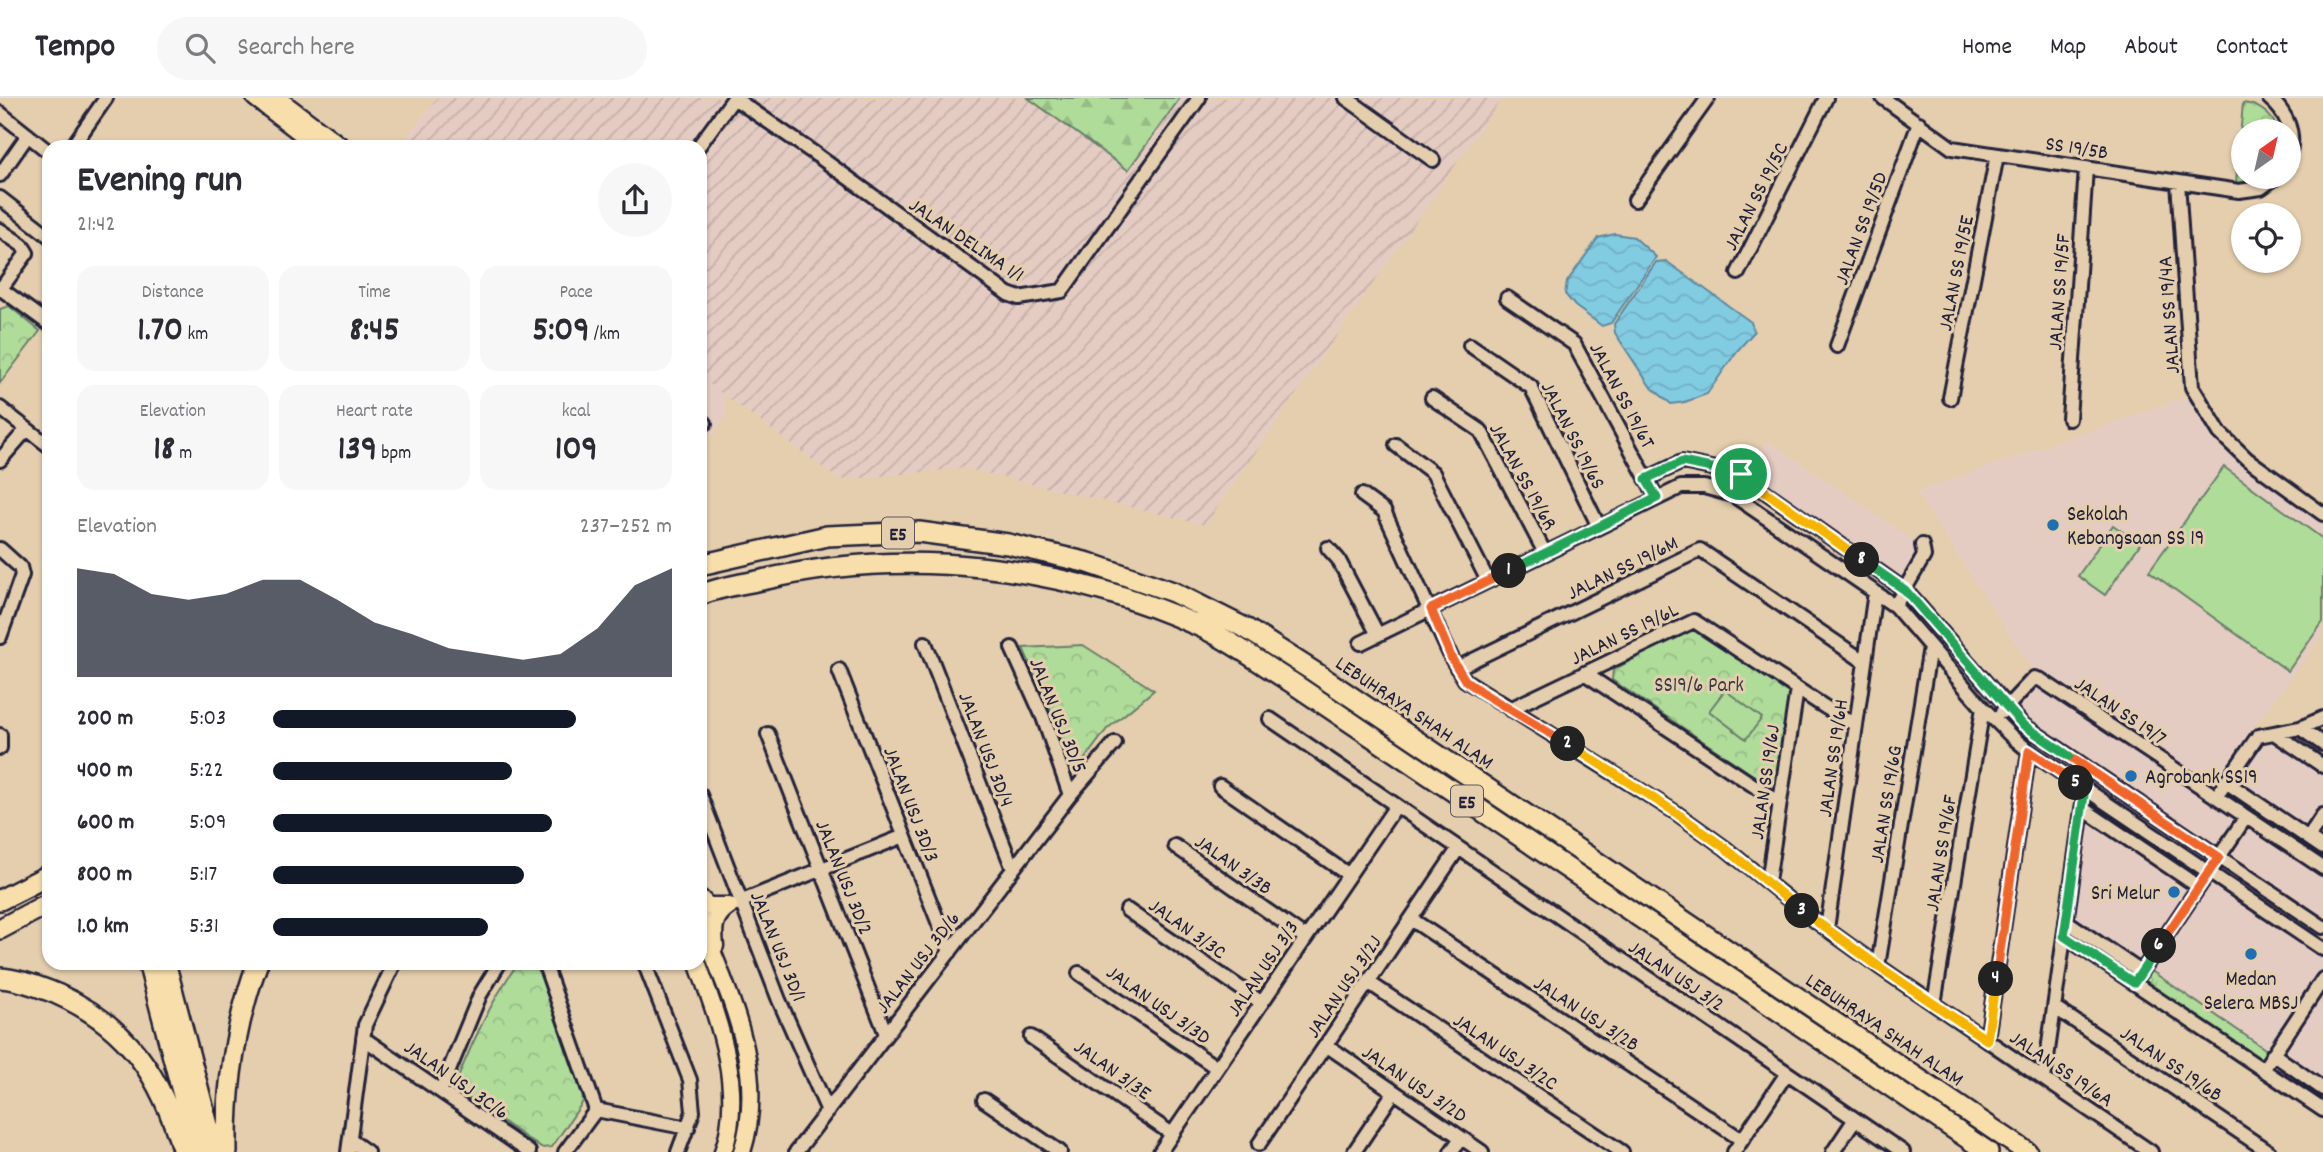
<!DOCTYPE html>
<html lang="en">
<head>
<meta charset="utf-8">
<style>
  :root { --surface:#fff; --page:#f7f7f7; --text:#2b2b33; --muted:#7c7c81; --line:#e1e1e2; --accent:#111827 }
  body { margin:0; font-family:Dekko,sans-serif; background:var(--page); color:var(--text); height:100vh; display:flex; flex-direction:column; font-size:26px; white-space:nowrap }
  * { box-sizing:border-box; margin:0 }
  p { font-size:23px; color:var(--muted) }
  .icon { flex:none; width:38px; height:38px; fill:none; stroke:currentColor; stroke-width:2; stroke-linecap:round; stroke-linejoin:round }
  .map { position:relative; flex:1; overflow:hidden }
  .sheet { position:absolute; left:42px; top:42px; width:665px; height:830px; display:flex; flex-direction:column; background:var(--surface); border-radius:21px; box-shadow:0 2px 5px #0004 }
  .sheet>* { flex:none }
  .needle { width:46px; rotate:34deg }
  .buttons { position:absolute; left:2231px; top:21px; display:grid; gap:14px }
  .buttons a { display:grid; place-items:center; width:70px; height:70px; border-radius:50%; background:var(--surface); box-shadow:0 2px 5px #0004; font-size:35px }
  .pin { position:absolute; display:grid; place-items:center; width:60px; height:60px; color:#fff; margin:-30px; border:4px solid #fff; border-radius:50%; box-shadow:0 2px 7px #0007 }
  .km { position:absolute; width:35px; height:35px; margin:-18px; border-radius:50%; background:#222; color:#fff; font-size:19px; line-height:35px; text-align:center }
  .round { display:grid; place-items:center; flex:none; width:74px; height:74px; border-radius:37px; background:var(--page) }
  .overview { display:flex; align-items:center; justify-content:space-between; height:119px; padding:0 35px }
  h1 { font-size:38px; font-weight:700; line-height:52px }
  .figures { display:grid; grid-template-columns:repeat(3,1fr); gap:10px; height:119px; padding:7px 35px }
  .figures div { display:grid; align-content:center; border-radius:18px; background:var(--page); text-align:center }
  .figures b { font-size:35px; font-weight:700 }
  .figures small { font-size:19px; font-weight:400 }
  .figures p { font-size:19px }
  .chart { height:196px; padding:14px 35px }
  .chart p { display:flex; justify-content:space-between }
  .chart svg { width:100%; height:126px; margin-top:7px; fill:var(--accent); opacity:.7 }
  ul { padding:0 35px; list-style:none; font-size:23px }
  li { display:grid; grid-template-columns:112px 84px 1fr; align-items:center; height:52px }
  li i { height:18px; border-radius:9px; background:var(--accent) }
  header { display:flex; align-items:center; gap:42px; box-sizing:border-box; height:98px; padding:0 35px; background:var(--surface); border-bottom:2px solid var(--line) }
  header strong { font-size:33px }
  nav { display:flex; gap:38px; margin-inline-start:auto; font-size:24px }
  .search { width:490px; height:63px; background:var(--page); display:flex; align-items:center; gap:18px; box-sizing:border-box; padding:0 24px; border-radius:38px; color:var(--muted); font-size:26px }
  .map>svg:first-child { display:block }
  .built { fill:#e5ccc3 }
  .industrial { fill:url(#industrial-furrows) }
  .grass { fill:url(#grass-tufts); stroke:#697f6a; stroke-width:2 }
  .forest { fill:url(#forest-firs); stroke:#697f6a; stroke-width:2 }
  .park { fill:url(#park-crowns); stroke:#697f6a; stroke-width:2 }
  .garden { fill:#b0dc9a; stroke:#697f6a; stroke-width:2 }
  .water { fill:url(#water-waves); stroke:#5c889f; stroke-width:2 }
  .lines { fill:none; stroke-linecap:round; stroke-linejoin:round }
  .minor-casing { stroke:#22223b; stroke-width:18 }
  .major-casing { stroke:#22223b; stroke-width:21 }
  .highway-casing { stroke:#22223b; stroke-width:24 }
  .minor { stroke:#e5ceae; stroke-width:12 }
  .major { stroke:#f8deab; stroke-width:16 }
  .highway { stroke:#f8deab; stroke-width:19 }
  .split-1-casing { stroke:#fff; stroke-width:14 }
  .split-2-casing { stroke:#fff; stroke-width:14 }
  .split-3-casing { stroke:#fff; stroke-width:14 }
  .split-4-casing { stroke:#fff; stroke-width:14 }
  .split-5-casing { stroke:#fff; stroke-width:14 }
  .split-6-casing { stroke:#fff; stroke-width:14 }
  .split-7-casing { stroke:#fff; stroke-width:14 }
  .split-8-casing { stroke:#fff; stroke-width:14 }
  .split-9-casing { stroke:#fff; stroke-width:14 }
  .split-1 { stroke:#22a559; stroke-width:9 }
  .split-2 { stroke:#f0652b; stroke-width:9 }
  .split-3 { stroke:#f5b400; stroke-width:9 }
  .split-4 { stroke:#f5b400; stroke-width:9 }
  .split-5 { stroke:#f0652b; stroke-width:9 }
  .split-6 { stroke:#22a559; stroke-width:9 }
  .split-7 { stroke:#f0652b; stroke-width:9 }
  .split-8 { stroke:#22a559; stroke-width:9 }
  .split-9 { stroke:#f5b400; stroke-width:9 }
  .poi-dot { fill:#1f6fb2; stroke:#e5ceae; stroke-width:2.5 }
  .labels { text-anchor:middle; stroke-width:6; stroke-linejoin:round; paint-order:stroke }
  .shield { fill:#e5ceae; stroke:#5c565e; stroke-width:2 }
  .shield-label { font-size:19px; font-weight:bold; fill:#22223b }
  .street-label { font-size:21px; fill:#22223b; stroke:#e5ceae }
  .poi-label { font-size:21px; fill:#22223b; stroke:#e5ceae; text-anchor:start }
  .park-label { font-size:21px; fill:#373e49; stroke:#e5ceae }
</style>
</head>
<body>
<header>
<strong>Tempo</strong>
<div class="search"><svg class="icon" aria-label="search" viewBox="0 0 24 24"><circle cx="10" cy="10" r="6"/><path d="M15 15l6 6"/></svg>Search here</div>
<nav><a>Home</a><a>Map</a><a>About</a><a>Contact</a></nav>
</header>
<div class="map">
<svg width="2323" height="1054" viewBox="0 0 2323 1054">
  <defs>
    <pattern id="industrial-furrows" width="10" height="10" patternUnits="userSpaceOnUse" patternTransform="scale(1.75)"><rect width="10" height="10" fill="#e5ccc3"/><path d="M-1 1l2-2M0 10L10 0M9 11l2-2" fill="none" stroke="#c4afa8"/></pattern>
    <pattern id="grass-tufts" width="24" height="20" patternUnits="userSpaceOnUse" patternTransform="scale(1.75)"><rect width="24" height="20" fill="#b0dc9a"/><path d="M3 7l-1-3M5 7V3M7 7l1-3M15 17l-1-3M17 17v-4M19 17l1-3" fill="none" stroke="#97bc86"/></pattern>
    <pattern id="forest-firs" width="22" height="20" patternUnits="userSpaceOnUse" patternTransform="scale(1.75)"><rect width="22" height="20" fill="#b0dc9a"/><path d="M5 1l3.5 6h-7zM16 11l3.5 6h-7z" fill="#97bc86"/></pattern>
    <pattern id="park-crowns" width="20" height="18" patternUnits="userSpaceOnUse" patternTransform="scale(1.75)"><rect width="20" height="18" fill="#b0dc9a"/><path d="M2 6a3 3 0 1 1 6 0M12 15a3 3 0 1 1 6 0" fill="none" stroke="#97bc86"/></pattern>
    <pattern id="water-waves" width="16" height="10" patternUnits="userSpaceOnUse" patternTransform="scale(1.75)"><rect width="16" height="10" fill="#82cce2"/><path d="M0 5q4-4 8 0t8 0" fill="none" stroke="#70afc3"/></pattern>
  </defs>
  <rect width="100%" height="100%" fill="#e5ceae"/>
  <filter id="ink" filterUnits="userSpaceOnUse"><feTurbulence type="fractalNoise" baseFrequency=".0143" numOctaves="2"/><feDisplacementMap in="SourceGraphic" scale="14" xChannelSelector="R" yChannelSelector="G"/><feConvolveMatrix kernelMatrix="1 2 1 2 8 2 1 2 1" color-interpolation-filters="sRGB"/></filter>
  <g filter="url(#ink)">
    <!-- built -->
    <path class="built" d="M700 279 723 295 727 315 714 336 700 343Z
      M2192 297 2216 340 2243 367 2323 427V537L2252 631 2279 627 2323 657V1009L2071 841 2091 690 2017 639 2006 624 2043 579 2033 572 1916 394Z
      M1767 342 1919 446 1921 458 1904 487 1744 375Z"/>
    <!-- industrial -->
    <path class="industrial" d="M437 0H1502L1205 427 965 370 840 382 700 279V49H399Z"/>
    <!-- grass -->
    <path class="grass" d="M2150 872 2268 953 2260 965 2142 884Z"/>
    <!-- forest -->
    <path class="forest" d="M1028 0H1180L1128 72Z"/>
    <!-- park -->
    <path class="park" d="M2243 5C2261 7 2272 17 2279 33H2244V79H2263L2250 84 2236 85Z
      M9 208 40 233 0 285V211Z
      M1695 528 1790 596 1777 685 1768 687 1612 582 1613 572Z
      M1083 547 1154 592 1107 631 1081 666 1071 668 1051 613 1023 550Z
      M518 865H536L584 1002 552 1049 541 1050 454 990C471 946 490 904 518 865Z"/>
    <!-- garden -->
    <path class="garden" d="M2224 369 2323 441V524L2288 573 2149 473Z
      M2113 427 2140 446 2105 497 2078 478Z
      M1725 592 1762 620 1746 641 1709 613Z"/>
    <!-- water -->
    <path class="water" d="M1615 136 1634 139 1656 159 1611 225 1602 228 1575 208 1565 196 1567 184 1598 140Z
      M1666 163 1751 224 1754 234 1737 253 1707 296 1685 304 1671 306 1650 288 1615 235 1614 226 1656 164Z"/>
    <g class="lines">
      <!-- minor casing -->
      <g class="minor-casing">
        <path id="minor" d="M734 0 818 58 1008 196 1019 200 1062 193 1199 0
          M1346 0 1433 62
          M1883 0 1952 50 2239 93 2261 90 2276 79
          M2269 0C2286 14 2296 35 2289 57
          M0 15 49 54
          M72 49 106 0
          M698 49 734 0
          M0 77 28 37
          M2178 84 2192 289 2220 335 2247 361 2323 416
          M0 100 49 138
          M1635 102 1708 0
          M0 132 22 147 27 155 0 192
          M1738 175 1826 0
          M1 191 49 226
          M1507 200 1574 246 1657 400
          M1470 247 1531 289 1599 429
          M1837 248 1919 25
          M1432 300 1481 333 1545 455
          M1950 300 1997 57
          M0 310 49 348
          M2069 321 2086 70
          M700 327 705 325
          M1396 347 1433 375 1488 483
          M0 362 27 331
          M1646 381 1682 364 1740 376 1905 492 2022 626 2323 829
          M1362 397 1384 413 1452 561 1465 582 1675 714 1725 750 1810 819 1878 868 2151 1054
          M1328 450 1338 461 1378 537
          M0 451 20 469 22 477 0 539
          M1895 508 1924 458 1922 447
          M925 545 1013 771
          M1361 545 1681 389H1704L1733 397 1895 508 1983 610 2011 638 2029 653 2323 851
          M1012 550 1043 619 1070 697
          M1457 570 1700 452 1865 564
          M839 572 950 854
          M1584 575 1780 705
          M1510 611 1694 523 1825 609 1856 627
          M2002 614 2034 580 2041 582 2323 770
          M1270 621 1903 1054
          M2300 630 2323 646
          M2274 635 2323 668
          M768 636 886 936
          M0 637V650
          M2226 684 2323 750
          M1220 688 1349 777
          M700 697 779 902 828 1013
          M2216 699 2258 638 2300 630 2323 620
          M2082 710 2199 789
          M2308 740 2323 717
          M1175 748 1306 840
          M1768 784 1797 591
          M1127 812 1262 905
          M700 820 904 738
          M1411 821 1742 1042
          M2066 823 2141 874
          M1827 831 1875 494
          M2064 838 2323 1012
          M544 864 596 1012 565 1054
          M644 864 690 982 693 1014 678 1054
          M1878 868 1930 549
          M1079 875 1217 970
          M1368 884 1622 1054
          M2134 885 2246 719
          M1934 906 1983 610
          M2054 909 2269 1054
          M1031 939 1172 1036
          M363 940 529 1054
          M1987 942 2029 653
          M1326 947 1482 1054
          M2273 956 2323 991
          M2263 972 2323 881
          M2044 981 2085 690
          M441 992 480 897 500 864
          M984 1002 1060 1054
          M596 1012 688 1030
          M350 1042 367 1054
          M1259 1046 1458 751
          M348 1054 365 927 395 864
          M796 1054 1070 697 1115 645
          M1160 1054 1396 708
          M1354 1054 1394 994
          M1451 1054 1461 1040
          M1734 1054 1787 975
          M1833 1054 1855 1021"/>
      </g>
      <!-- major casing -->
      <g class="major-casing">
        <path id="major" d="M255 0 319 49
          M277 0 342 49
          M700 800 708 808H729
          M700 823C729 898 768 972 742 1054
          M715 848C713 830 713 819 729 808
          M697 864C719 924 745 991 723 1054"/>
      </g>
      <!-- highway casing -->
      <g class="highway-casing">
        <path id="highway" d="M700 467 827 438 919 434 1008 446 1089 465 1173 494 1247 531 1316 575 2027 1054
          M700 497C719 489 742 486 762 482 908 448 1063 467 1199 528 1231 542 1261 566 1291 584L1988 1054
          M0 802 49 777
          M0 831 49 805
          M148 864 198 1054
          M165 864 215 1054
          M0 880C19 881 40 889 57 896 129 928 162 980 183 1054
          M227 1054C226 988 235 926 258 864"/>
      </g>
      <!-- minor -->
      <use href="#minor" class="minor"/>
      <!-- major -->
      <use href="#major" class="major"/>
      <!-- highway -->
      <use href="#highway" class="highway"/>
    </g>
  </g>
  <g class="lines" filter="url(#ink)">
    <!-- split-1 casing -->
    <g class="split-1-casing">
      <path id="split-1" d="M1509 473 1657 400 1646 381 1682 364 1741 376"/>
    </g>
    <!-- split-2 casing -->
    <g class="split-2-casing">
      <path id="split-2" d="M1509 473 1431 511 1452 561 1465 582 1481 594 1568 646"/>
    </g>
    <!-- split-3 casing -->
    <g class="split-3-casing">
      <path id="split-3" d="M1568 646 1675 714 1725 750 1802 813"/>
    </g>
    <!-- split-4 casing -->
    <g class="split-4-casing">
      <path id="split-4" d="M1802 813 1878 868 1987 942 1996 881"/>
    </g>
    <!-- split-5 casing -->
    <g class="split-5-casing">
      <path id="split-5" d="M1996 881 2029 653 2076 685"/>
    </g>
    <!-- split-6 casing -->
    <g class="split-6-casing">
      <path id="split-6" d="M2076 685 2085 690 2064 838 2134 885 2159 848"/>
    </g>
    <!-- split-7 casing -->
    <g class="split-7-casing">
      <path id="split-7" d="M2069 658 2219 759 2159 848"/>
    </g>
    <!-- split-8 casing -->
    <g class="split-8-casing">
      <path id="split-8" d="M1862 462 1905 492 2022 626 2069 658"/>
    </g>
    <!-- split-9 casing -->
    <g class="split-9-casing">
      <path id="split-9" d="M1741 376 1862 462"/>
    </g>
    <!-- split-1 -->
    <use href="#split-1" class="split-1"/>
    <!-- split-2 -->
    <use href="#split-2" class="split-2"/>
    <!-- split-3 -->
    <use href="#split-3" class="split-3"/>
    <!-- split-4 -->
    <use href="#split-4" class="split-4"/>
    <!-- split-5 -->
    <use href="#split-5" class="split-5"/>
    <!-- split-6 -->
    <use href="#split-6" class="split-6"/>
    <!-- split-7 -->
    <use href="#split-7" class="split-7"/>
    <!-- split-8 -->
    <use href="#split-8" class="split-8"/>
    <!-- split-9 -->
    <use href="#split-9" class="split-9"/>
  </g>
  <!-- markers -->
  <g class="poi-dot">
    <circle cx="2053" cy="427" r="7"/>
    <circle cx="2131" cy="678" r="7"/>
    <circle cx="2174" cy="794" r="7"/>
    <circle cx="2251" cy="856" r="7"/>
  </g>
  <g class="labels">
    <!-- shield labels -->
    <g class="shield">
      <rect x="882" y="419.5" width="32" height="31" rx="5"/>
      <rect x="1451" y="687.5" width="32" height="31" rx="5"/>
    </g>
    <g class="shield-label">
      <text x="898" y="442">E5</text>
      <text x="1467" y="710">E5</text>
    </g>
    <!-- street labels -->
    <g class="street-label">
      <text transform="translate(2077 49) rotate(9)" y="7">SS 19/5B</text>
      <text transform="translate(1755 98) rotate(-63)" y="7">JALAN SS 19/5C</text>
      <text transform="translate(1860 130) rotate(-70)" y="7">JALAN SS 19/5D</text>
      <text transform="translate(967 141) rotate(34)" y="7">JALAN DELIMA 1/1</text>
      <text transform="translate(1955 175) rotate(-79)" y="7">JALAN SS 19/5E</text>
      <text transform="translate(2058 194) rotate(-86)" y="7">JALAN SS 19/5F</text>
      <text transform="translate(2168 217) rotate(-94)" y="7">JALAN SS 19/4A</text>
      <text transform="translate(1623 297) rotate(62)" y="7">JALAN SS 19/6T</text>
      <text transform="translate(1574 337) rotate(63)" y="7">JALAN SS 19/6S</text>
      <text transform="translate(1524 378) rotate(61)" y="7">JALAN SS 19/6R</text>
      <text transform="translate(1622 469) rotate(-26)" y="7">JALAN SS 19/6M</text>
      <text transform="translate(1624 535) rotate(-26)" y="7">JALAN SS 19/6L</text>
      <text transform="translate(2121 612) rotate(34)" y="7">JALAN SS 19/7</text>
      <text transform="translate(1415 614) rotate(34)" y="7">LEBUHRAYA SHAH ALAM</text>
      <text transform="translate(1059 617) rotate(68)" y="7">JALAN USJ 3D/5</text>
      <text transform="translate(987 651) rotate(69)" y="7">JALAN USJ 3D/4</text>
      <text transform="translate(1832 660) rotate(-82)" y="7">JALAN SS 19/6H</text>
      <text transform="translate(1764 684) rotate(-82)" y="7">JALAN SS 19/6J</text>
      <text transform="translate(912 706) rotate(69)" y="7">JALAN USJ 3D/3</text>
      <text transform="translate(1885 706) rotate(-81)" y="7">JALAN SS 19/6G</text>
      <text transform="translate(1940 755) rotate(-81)" y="7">JALAN SS 19/6F</text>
      <text transform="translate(1234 766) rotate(35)" y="7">JALAN 3/3B</text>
      <text transform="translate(845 779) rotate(68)" y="7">JALAN USJ 3D/2</text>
      <text transform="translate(1188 830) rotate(35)" y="7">JALAN 3/3C</text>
      <text transform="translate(779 848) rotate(68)" y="7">JALAN USJ 3D/1</text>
      <text transform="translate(917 864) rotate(-52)" y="7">JALAN USJ 3D/6</text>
      <text transform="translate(1262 870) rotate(-56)" y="7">JALAN USJ 3/3</text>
      <text transform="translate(1677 877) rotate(34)" y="7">JALAN USJ 3/2</text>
      <text transform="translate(1343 888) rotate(-56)" y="7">JALAN USJ 3/2J</text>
      <text transform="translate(1159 906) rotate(35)" y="7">JALAN USJ 3/3D</text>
      <text transform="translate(1587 915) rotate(33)" y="7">JALAN USJ 3/2B</text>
      <text transform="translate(1885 931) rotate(34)" y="7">LEBUHRAYA SHAH ALAM</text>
      <text transform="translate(1506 953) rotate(34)" y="7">JALAN USJ 3/2C</text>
      <text transform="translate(2172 965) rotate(34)" y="7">JALAN SS 19/6B</text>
      <text transform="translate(2062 970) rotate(34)" y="7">JALAN SS 19/6A</text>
      <text transform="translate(1113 971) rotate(35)" y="7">JALAN 3/3E</text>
      <text transform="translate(457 981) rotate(35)" y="7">JALAN USJ 3C/6</text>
      <text transform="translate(1415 985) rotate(34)" y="7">JALAN USJ 3/2D</text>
    </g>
    <!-- poi labels -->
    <g class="poi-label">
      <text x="2067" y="422">Sekolah<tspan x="2067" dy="24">Kebangsaan SS 19</tspan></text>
      <text x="2145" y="685">Agrobank SS19</text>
      <text x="2160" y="801" text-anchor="end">Sri Melur</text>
      <text x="2251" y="887" text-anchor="middle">Medan<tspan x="2251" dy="24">Selera MBSJ</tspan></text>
    </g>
    <!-- park labels -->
    <g class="park-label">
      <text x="1699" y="593">SS19/6 Park</text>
    </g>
  </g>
</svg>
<div class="buttons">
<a><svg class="needle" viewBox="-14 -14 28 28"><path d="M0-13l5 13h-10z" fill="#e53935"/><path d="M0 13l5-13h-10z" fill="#7c7c81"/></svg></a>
<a><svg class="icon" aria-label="locate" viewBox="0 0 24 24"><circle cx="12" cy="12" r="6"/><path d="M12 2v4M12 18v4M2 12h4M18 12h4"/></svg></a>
</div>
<div class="pin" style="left:1741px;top:376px;background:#1e9e55"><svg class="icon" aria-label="arrive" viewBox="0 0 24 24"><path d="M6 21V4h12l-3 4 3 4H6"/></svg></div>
<b class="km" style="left:1509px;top:473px">1</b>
<b class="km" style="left:1568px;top:646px">2</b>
<b class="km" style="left:1802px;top:813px">3</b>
<b class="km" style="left:1996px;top:881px">4</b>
<b class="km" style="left:2076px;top:685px">5</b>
<b class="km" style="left:2159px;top:848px">6</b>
<b class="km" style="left:1862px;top:462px">8</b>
<section class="sheet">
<div class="overview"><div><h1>Evening run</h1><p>21:42</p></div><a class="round"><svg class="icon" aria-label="share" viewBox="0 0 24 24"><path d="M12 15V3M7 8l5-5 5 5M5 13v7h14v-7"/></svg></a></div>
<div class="figures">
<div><p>Distance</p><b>1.70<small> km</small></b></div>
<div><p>Time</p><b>8:45</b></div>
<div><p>Pace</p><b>5:09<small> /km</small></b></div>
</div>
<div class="figures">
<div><p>Elevation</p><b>18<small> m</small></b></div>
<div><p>Heart rate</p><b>139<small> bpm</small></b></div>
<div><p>kcal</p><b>109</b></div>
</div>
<div class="chart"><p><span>Elevation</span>237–252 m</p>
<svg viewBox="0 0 160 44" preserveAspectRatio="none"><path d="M0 44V6L10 8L20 15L30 17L40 15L50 10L60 10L70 17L80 25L90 29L100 34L110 36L120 38L130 36L140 27L150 12L160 6V44z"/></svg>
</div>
<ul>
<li><b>200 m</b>5:03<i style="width:76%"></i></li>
<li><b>400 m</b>5:22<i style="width:60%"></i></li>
<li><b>600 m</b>5:09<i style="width:70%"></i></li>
<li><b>800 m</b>5:17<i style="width:63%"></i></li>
<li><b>1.0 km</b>5:31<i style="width:54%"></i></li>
</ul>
</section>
</div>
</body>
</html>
